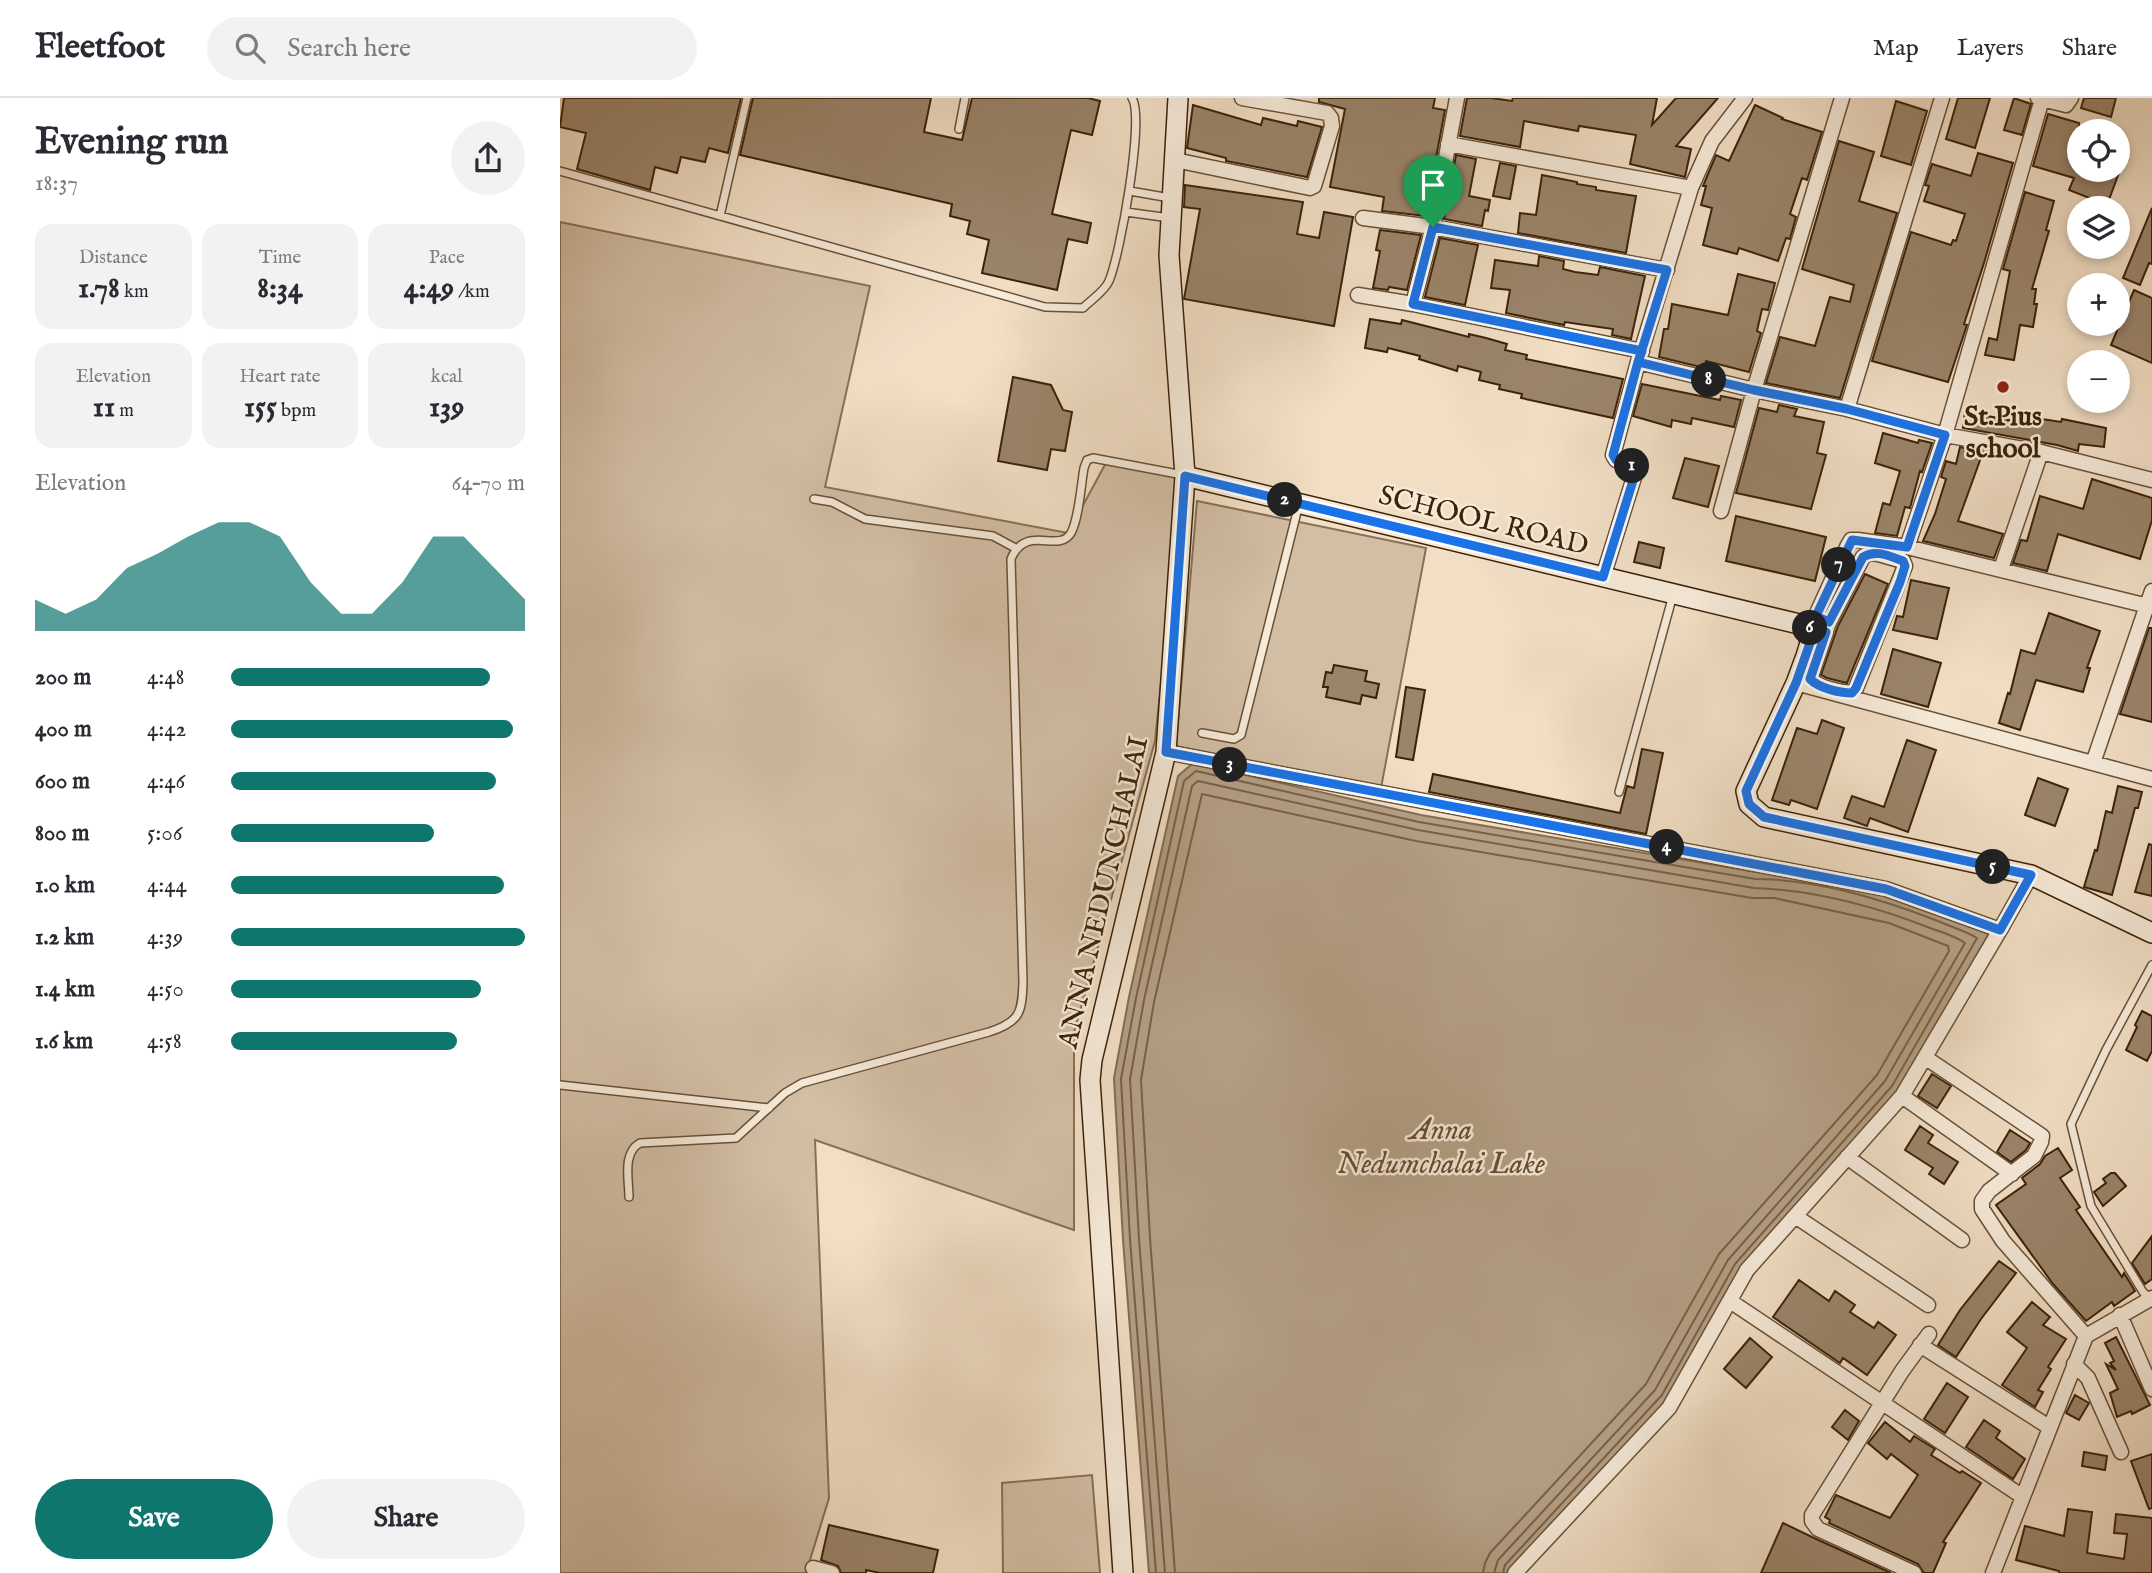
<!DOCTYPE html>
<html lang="en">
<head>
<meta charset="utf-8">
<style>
  :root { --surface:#fff; --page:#f2f2f3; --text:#2b2b33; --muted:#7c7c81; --line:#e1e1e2; --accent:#0f766e }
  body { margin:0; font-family:"IM FELL English",serif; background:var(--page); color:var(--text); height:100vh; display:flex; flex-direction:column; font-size:26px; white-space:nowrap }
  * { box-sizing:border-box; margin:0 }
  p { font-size:23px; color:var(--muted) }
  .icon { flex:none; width:38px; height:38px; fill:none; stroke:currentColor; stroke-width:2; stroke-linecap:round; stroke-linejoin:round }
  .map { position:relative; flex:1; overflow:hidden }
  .sheet { display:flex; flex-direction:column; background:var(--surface); width:560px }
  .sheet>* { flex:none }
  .buttons { position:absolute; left:1507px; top:21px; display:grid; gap:14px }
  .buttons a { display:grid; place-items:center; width:63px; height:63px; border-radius:50%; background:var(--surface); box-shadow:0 4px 10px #0003; font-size:35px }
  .pin { position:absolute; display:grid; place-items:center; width:60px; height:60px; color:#fff; margin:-72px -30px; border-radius:50% 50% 50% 0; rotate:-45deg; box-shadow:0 0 7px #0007 }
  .pin .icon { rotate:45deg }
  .km { position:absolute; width:35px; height:35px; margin:-18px; border-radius:50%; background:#222; color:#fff; font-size:19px; line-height:35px; text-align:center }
  .round { display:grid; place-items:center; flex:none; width:74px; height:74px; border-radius:37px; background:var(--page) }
  .head { display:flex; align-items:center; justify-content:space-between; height:119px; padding:0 35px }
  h1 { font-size:38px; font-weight:700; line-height:52px }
  .metrics { display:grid; grid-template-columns:repeat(3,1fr); gap:10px; height:119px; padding:7px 35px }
  .metrics div { display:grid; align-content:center; border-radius:18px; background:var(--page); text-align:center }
  .metrics b { font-size:30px; font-weight:700 }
  .metrics small { font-size:19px; font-weight:400 }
  .metrics p { font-size:19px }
  .chart { height:196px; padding:14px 35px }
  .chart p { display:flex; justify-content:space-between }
  .chart svg { width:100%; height:126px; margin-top:7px; fill:var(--accent); opacity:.7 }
  .primary-button { display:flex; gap:14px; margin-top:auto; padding:14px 35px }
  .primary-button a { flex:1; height:80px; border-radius:42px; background:var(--accent); color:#fff; font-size:28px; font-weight:700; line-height:80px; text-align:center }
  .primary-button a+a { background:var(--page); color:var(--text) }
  ul { padding:0 35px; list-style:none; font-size:23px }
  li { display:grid; grid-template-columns:112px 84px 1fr; align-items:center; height:52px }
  li i { height:18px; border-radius:9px; background:var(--accent) }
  header { display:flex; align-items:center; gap:42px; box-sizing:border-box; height:98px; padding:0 35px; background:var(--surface); border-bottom:2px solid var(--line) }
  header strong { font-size:33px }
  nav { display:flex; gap:38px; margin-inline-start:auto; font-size:24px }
  .search { width:490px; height:63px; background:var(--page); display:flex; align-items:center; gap:18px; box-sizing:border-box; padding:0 24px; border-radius:38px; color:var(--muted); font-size:26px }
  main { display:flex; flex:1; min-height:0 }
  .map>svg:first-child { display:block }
  .green { fill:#d2bea5; stroke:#877056; stroke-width:2 }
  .water { fill:#b39e84; stroke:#836c52; stroke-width:2 }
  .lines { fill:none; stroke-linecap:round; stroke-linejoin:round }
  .shore { stroke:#786046; stroke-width:2 }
  .building { fill:#9a846a; stroke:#3c2207; stroke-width:2 }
  .lane-casing { stroke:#695136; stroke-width:10 }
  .street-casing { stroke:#695136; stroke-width:17 }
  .secondary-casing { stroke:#3c2207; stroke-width:22 }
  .lane { stroke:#f6ead9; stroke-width:7 }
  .street { stroke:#f6ead9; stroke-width:14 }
  .secondary { stroke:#f6ead9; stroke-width:19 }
  .route-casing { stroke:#fff; stroke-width:14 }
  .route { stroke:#1a73e8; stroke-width:9 }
  .poi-dot { fill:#8f2418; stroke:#f6ead9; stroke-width:2.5 }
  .labels { text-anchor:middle; stroke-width:5; stroke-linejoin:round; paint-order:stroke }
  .poi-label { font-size:28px; font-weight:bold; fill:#3c2207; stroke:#f6ead9 }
  .street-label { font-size:28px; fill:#3c2207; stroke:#f6ead9 }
  .water-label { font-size:30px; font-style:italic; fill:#664d33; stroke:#f6ead9 }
</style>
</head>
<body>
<header>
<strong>Fleetfoot</strong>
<div class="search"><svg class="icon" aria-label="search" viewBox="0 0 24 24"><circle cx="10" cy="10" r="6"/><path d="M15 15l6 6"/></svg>Search here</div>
<nav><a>Map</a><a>Layers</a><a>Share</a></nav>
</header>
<main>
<section class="sheet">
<div class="head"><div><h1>Evening run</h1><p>18:37</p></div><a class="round"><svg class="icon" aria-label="share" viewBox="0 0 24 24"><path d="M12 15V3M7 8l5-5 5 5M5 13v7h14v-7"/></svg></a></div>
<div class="metrics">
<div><p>Distance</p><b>1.78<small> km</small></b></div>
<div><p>Time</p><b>8:34</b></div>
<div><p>Pace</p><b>4:49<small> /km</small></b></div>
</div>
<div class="metrics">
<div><p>Elevation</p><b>11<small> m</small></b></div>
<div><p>Heart rate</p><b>155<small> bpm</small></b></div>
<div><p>kcal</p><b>139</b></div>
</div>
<div class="chart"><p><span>Elevation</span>64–70 m</p>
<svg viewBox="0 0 160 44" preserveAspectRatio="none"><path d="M0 44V33L10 38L20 33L30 22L40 17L50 11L60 6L70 6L80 11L90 27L100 38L110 38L120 27L130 11L140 11L150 22L160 33V44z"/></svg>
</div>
<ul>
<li><b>200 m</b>4:48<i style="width:88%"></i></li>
<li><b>400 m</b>4:42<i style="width:96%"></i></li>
<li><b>600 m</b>4:46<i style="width:90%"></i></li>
<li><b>800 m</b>5:06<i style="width:69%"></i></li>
<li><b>1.0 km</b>4:44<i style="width:93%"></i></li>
<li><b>1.2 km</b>4:39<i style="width:100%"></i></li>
<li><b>1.4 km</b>4:50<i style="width:85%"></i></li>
<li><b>1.6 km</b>4:58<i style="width:77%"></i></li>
</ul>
<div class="primary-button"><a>Save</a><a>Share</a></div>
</section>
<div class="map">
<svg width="1592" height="1475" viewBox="0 0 1592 1475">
  <rect width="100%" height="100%" fill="#f1dec5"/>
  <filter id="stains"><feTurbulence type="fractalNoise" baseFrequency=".00286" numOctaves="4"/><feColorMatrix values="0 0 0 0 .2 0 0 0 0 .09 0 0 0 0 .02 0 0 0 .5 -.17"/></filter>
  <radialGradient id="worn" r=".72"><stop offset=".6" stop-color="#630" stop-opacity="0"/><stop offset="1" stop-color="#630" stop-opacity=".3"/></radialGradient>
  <!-- green -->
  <path class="green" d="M0 124 310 188 265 389 508 435 547 363 622 380 595 643 514 935V1132L255 1042 269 1400 246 1475H0Z
    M637 403 866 450 821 690 616 648Z
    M532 1377 540 1475H443L442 1385Z"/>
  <!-- water -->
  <path class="water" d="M633 665 861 717 1196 774H1216L1337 800 1429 836 1338 992 1181 1170 1108 1302 947 1475H589L563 1142 554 980 569 899 618 678Z"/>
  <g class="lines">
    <!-- shore -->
    <path class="shore" d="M596 1475 570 1141 561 981 576 900 624 683 636 673 859 724 1195 781C1257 781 1321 801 1378 823 1391 829 1406 833 1417 840L1332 988 1175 1166 1102 1297 945 1467 943 1475
      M605 1475 579 1141 570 981 584 902 632 688 638 683 858 732 1194 790C1253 792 1314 808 1370 830 1381 834 1395 838 1405 845L1325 983 1168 1162 1095 1292 938 1462 934 1475
      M615 1475 590 1140 581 982 594 904 642 696 856 743 1192 800H1214L1329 825 1388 848 1389 853 1317 977 1159 1156 1086 1286 930 1455 925 1465 923 1475"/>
  </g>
  <!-- building -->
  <path class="building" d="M4 0H181L168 55 149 50 145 64 121 59 117 75 95 69 90 92 17 71 26 35 0 29Z
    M193 0H371L364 34 402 42 412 0H528L540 3 532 37 511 32 492 116 531 125 527 145 508 141 497 192 422 175 429 142 407 136 410 123 390 118 392 106 180 57Z
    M759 0H875L873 10 885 12 865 118 822 113 824 99 770 89 785 11 759 4Z
    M907 0H931L952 3 953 0H1097L1092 27 1116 0H1158L1116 48 1131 51 1125 79 1070 66 1076 37 1019 28 1018 33 964 23 960 49 900 38Z
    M1398 0H1430L1415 50 1386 41Z
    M1454 0 1471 6 1462 37 1444 32Z
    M1524 0H1556L1551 19 1521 10Z
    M1336 3 1367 13 1351 67 1321 58Z
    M633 7 701 27 703 20 737 28 738 23 762 29 747 79 666 63V60L627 50Z
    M1195 7 1223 20 1222 21 1262 34 1247 82 1242 80 1230 116 1236 119 1230 141 1226 140 1218 163 1179 150 1177 156 1143 147 1152 110 1141 107 1146 88H1143L1156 57 1169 63Z
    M1488 16 1519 25V72H1560L1547 107 1509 92 1514 80 1473 68Z
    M1279 43 1314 54 1299 103 1337 115 1280 300 1206 285 1220 239 1255 248 1270 199 1290 204 1294 187 1242 171Z
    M1418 55 1453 65 1424 165 1404 226 1407 227 1388 284 1312 263 1351 134 1391 147 1393 142 1396 143 1405 116 1364 103 1369 88 1365 87 1372 66 1411 78Z
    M896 57 916 61 909 98 930 102 928 113 925 112 922 128 884 121Z
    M940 65 956 68 950 101 933 98Z
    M982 77 1017 84V86L1036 89V92L1076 98 1066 155 958 135 960 115 976 117Z
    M625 87 743 104 737 136 759 140 764 114 793 119 774 228 624 201 640 111 624 109Z
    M1465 94 1494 103 1486 132 1489 133 1472 191H1476L1474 206H1477L1473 229 1460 227 1454 262 1425 257 1429 240 1437 242 1450 173 1443 171Z
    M1592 110V166L1589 165 1580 187 1563 180Z
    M820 132 861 137 847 192 829 189 828 192 813 190 820 153 816 152Z
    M880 140 918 147 905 207 865 199Z
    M979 158 1004 163 1003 171 1015 174 1038 177 1040 169 1085 178 1071 241 1052 237 1053 231 1005 224 1004 227 946 215 950 192 931 190 935 162 978 168Z
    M1178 176 1215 185 1208 212 1202 211 1197 233 1201 235 1189 274 1146 263 1145 270 1099 259 1104 231H1108L1112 206 1168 217Z
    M1574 192 1592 200V265L1551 247Z
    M810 221 841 226 842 222 909 239V236L926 240 947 246 945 252 967 257 966 261 1063 281 1053 320 961 300 962 296 939 291 940 287 919 282 921 274 898 268 897 273 859 261 860 258 828 250 827 254 805 250Z
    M453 279 491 287 503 312 512 314 505 353 491 351 487 372 438 363Z
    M1082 286 1160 302 1161 298 1181 302 1174 329 1132 320 1131 326 1112 322 1111 329 1073 318Z
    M1219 307 1237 311 1234 318 1264 324 1257 355 1266 357 1251 411 1176 395 1199 310 1217 314Z
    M1405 314 1455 323 1456 317 1501 324 1502 321 1546 330 1544 349 1519 346 1518 353 1497 347 1403 330Z
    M1323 335 1358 345 1359 342 1372 345 1362 374 1360 373 1350 410 1345 409 1337 438 1315 435 1323 405 1330 407 1340 373 1315 365Z
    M1400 349 1423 354 1398 423 1443 436 1434 460 1363 443 1375 416 1386 381 1381 379 1386 363 1396 366Z
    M1125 360 1159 368 1148 409 1113 400Z
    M1532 381 1592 400V422L1580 461 1498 436 1487 473 1453 465 1461 442 1467 443 1480 398 1523 411Z
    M1176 418 1266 439 1255 483 1166 463Z
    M1079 444 1104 450 1100 470 1074 464Z
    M1305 476 1328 486 1287 585 1267 580 1261 577 1278 528Z
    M1351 482 1389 490 1377 541 1333 532 1337 518 1343 519Z
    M1489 515 1540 533 1527 570H1530L1523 594 1476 582 1460 632 1439 625 1448 595 1450 596 1461 552 1475 556Z
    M1589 530H1592V624L1560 616Z
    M1333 551 1381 565 1368 609 1321 596Z
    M774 567 807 573 805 583 819 586 816 600 802 597 800 606 766 599 768 589H763L766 574 772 575Z
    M846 589 865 592 853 662 836 659Z
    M1262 622 1284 630 1257 711 1231 702 1229 707 1212 702 1237 630 1257 636Z
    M1347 642 1376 652 1348 734 1310 720 1307 728 1284 720 1292 698 1324 709Z
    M1082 651 1103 655 1086 736 869 694 873 676 1060 715 1067 688 1074 690Z
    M1478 680 1508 691 1495 728 1465 717Z
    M1558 688 1582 694 1578 710H1575L1552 797 1524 789 1535 752 1537 753 1546 713 1552 715Z
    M1589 746 1592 747V798L1575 794Z
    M1582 913 1592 918V953L1587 963 1566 952 1577 929 1575 927Z
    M1372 976 1391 988 1377 1010 1358 998Z
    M1360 1028 1373 1037 1368 1045 1398 1064 1384 1086 1369 1076 1373 1070 1345 1052Z
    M1450 1032 1470 1045 1466 1052 1451 1064 1437 1054Z
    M1498 1050 1512 1072 1500 1080 1520 1109 1516 1112 1562 1179 1564 1175 1575 1193 1554 1208 1552 1204 1526 1223 1493 1186 1436 1107 1466 1086 1462 1080 1480 1066 1485 1058Z
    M1551 1075H1555L1566 1088 1543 1108 1534 1094 1546 1085 1543 1081Z
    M1592 1138V1181L1585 1186 1572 1165Z
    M1439 1163 1456 1175 1421 1221 1396 1259 1378 1247 1400 1212Z
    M1239 1182 1269 1203 1275 1193 1295 1207 1290 1214 1314 1230 1318 1224 1336 1237 1307 1277 1283 1260 1280 1265 1213 1219Z
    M1472 1204 1490 1219 1483 1227 1506 1241 1488 1269 1491 1271 1478 1292 1483 1294 1475 1309 1442 1287 1467 1250 1447 1234Z
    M1556 1239 1590 1307 1572 1316 1571 1313 1557 1319 1550 1295 1558 1291 1546 1266 1556 1272 1550 1265 1554 1263 1545 1245Z
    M1190 1240 1212 1259 1186 1290 1164 1271Z
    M1387 1285 1408 1299 1385 1335 1364 1321Z
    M1515 1297 1529 1305 1519 1322 1506 1315Z
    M1285 1312 1299 1323 1288 1342 1272 1329Z
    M1424 1322 1440 1333 1436 1340 1465 1361 1453 1381 1406 1349Z
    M1325 1324 1350 1344 1354 1338 1375 1351 1371 1357 1400 1375 1402 1373 1421 1385 1383 1444 1386 1445 1373 1475H1364L1358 1466 1269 1425 1270 1422 1265 1419 1276 1397 1330 1420 1358 1377 1331 1356 1327 1361 1308 1345Z
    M1524 1354 1547 1358 1545 1372 1522 1368Z
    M1592 1356V1410L1589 1411 1571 1363Z
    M1508 1411 1532 1414 1527 1455 1564 1461 1567 1436 1554 1435 1556 1416 1592 1420V1475H1499V1473L1456 1462 1465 1428 1504 1438Z
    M1223 1425 1254 1440 1331 1475H1201Z
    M269 1427 378 1452 373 1475H320L306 1472V1475H281L278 1468 261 1462Z"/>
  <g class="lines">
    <!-- lane casing -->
    <g class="lane-casing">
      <path id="lane" d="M399 31 405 0
        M0 73 485 209 523 210C531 202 545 193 549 183 560 158 585 19 572 0
        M570 93 610 100
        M566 114 610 120
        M160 118 187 0
        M254 401 272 404 305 421 433 438 457 451
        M642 635 674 641 681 637 739 406
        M1059 694 1113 497
        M0 987 209 1010
        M69 1099C69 1082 62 1055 80 1045L176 1040 225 995 242 985 429 934C460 924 462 915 463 884L451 461C466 425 498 456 511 435 519 420 521 387 524 370L527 362 533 360 623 377
        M1591 1201 1583 1194 1531 1108 1511 1026 1546 952 1592 867"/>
    </g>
    <!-- street casing -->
    <g class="street-casing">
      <path id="street" d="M1478 0 1506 7 1511 0
        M888 46 1131 90
        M615 62 750 90 754 88 772 28 771 20 767 15 682 0
        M803 120 873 129 1107 172
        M798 197 853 206 1082 253
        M853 206 873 129 897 0
        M1078 264 1194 292 1287 311 1385 337 1481 354 1592 382
        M1287 311 1382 0
        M1161 413 1194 292 1282 0
        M1347 449 1385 337 1482 1
        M1311 454 1343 463 1345 468 1296 590 1292 595C1279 594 1259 590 1250 581L1269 524 1303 459Z
        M1441 471 1481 354
        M1043 479 1076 373 1074 368 1056 362 1053 357 1078 264 1131 90 1152 43 1185 0
        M1248 535 1288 447 1291 442H1298L1347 449 1592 509
        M1236 585 1592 681
        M606 654 1326 791 1440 832 1342 998 1187 1172 1109 1310 955 1475
        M1533 665 1592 493
        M1440 832 1471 777
        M1366 960 1482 1038 1481 1044 1474 1058 1429 1093 1422 1103V1111L1443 1143 1526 1238
        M1342 998 1452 1076
        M1287 1059 1402 1142
        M1235 1118 1368 1207
        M1170 1203 1463 1399
        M1560 1217 1592 1291
        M1360 1247 1489 1329
        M1514 1266 1528 1280 1561 1354
        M253 1470 272 1475
        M1354 1475 1258 1431 1252 1423V1417L1342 1273 1369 1236
        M1433 1475 1526 1238 1592 1200"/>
    </g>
    <!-- secondary casing -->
    <g class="secondary-casing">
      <path id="secondary" d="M625 378 1239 526 1248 535 1250 545 1246 558 1236 585 1186 693 1189 706 1204 719 1471 777 1592 835
        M563 1475 530 982 532 962 606 654 625 378 609 157 618 0"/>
    </g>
    <!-- lane -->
    <use href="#lane" class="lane"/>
    <!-- street -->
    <use href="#street" class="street"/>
    <!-- secondary -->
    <use href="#secondary" class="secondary"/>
  </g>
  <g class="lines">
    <!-- route casing -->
    <g class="route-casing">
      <path id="route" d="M873 129 853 206 1082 253 1078 264 1053 357 1056 362 1074 368 1076 373 1043 479 625 378 606 654 1326 791 1440 832 1471 777 1204 719 1189 706 1186 693 1236 585 1250 545 1248 535 1251 527 1266 534 1250 581C1259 590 1279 595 1292 595L1296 590 1340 484 1345 468 1343 463C1329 458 1316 451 1303 459L1269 524 1256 518 1292 442 1347 449 1385 337 1287 311 1194 292 1078 264 1107 172 873 129"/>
    </g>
    <!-- route -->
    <use href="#route" class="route"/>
  </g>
  <!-- markers -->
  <circle class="poi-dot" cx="1443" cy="289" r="7"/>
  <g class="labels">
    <!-- poi labels -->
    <g class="poi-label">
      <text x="1443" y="327">St.Pius<tspan x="1443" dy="32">school</tspan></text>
    </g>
    <!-- street labels -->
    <g class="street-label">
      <text transform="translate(924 421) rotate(14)" y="10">SCHOOL ROAD</text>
      <text transform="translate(542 794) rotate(-77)" y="10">ANNA NEDUNCHALAI</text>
    </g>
    <!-- water labels -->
    <g class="water-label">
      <text x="881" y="1041">Anna<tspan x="881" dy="34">Nedumchalai Lake</tspan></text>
    </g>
  </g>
  <rect width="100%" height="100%" filter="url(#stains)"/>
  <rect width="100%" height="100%" fill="url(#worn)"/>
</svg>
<div class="buttons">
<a><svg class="icon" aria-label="locate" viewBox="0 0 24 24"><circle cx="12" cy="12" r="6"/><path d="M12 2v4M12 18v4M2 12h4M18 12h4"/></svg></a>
<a><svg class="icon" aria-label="layers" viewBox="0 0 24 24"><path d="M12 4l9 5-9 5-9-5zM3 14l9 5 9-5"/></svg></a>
<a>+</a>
<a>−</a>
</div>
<div class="pin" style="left:873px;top:129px;background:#1e9e55"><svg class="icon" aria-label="arrive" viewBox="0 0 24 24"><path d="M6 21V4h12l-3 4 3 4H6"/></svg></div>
<b class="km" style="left:1072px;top:368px">1</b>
<b class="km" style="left:725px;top:402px">2</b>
<b class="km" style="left:670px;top:667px">3</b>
<b class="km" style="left:1107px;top:749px">4</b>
<b class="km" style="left:1433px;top:769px">5</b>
<b class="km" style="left:1250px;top:530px">6</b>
<b class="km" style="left:1279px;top:467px">7</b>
<b class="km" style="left:1149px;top:282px">8</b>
</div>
</main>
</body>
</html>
